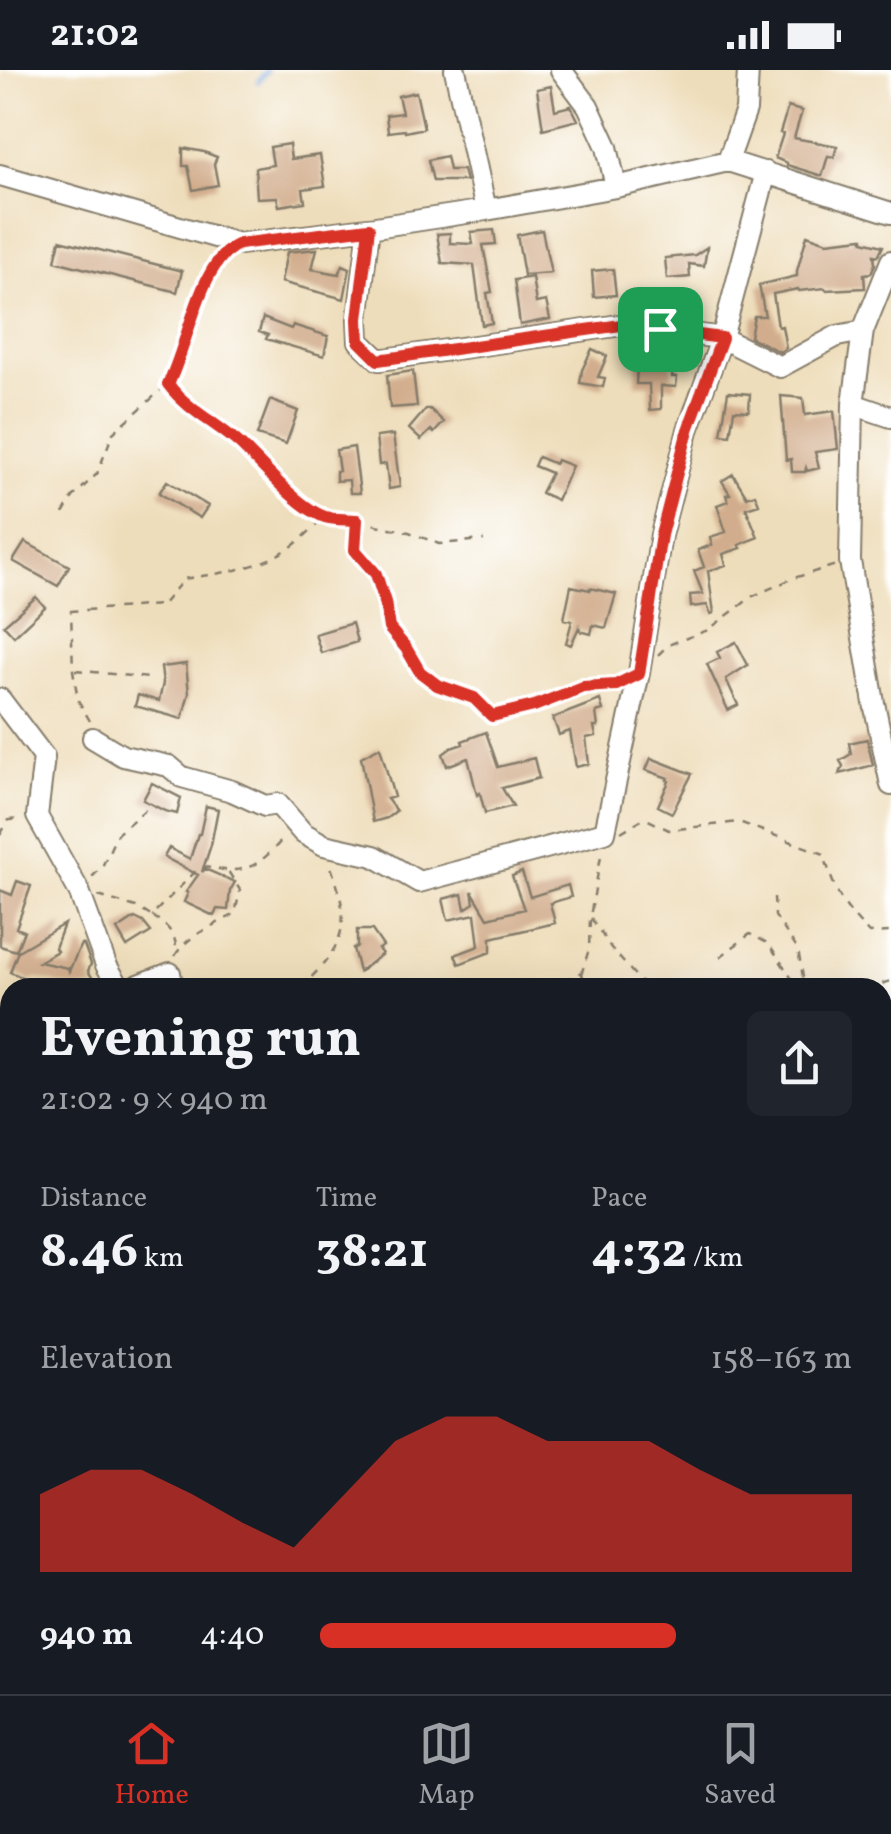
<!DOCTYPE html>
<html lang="en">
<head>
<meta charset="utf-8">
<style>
  :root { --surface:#171b24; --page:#20242c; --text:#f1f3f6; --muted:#9ea1a6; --line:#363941; --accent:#d93025 }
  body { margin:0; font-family:Vollkorn,serif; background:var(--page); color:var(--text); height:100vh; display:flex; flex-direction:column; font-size:38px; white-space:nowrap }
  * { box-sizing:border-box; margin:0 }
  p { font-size:32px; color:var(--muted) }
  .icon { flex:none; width:55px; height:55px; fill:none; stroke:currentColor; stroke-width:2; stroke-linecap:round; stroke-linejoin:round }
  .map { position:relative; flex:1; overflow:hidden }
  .panel { position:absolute; left:0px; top:908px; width:892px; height:718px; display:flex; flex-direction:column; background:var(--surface); border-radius:30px 30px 0 0; box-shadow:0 10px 40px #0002 }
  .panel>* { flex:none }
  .pin { position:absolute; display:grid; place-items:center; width:85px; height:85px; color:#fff; margin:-42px; border-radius:20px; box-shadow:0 5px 15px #0006 }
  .round { display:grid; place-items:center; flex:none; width:105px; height:105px; border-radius:15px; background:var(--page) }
  .headline { display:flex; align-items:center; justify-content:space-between; height:170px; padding:0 40px }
  h1 { font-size:55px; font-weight:700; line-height:75px }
  .metrics { display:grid; grid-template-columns:repeat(3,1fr); gap:15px; height:170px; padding:10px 40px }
  .metrics div { display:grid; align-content:center }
  .metrics b { font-size:50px; font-weight:700 }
  .metrics small { font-size:28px; font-weight:400 }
  .metrics p { font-size:28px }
  .chart { height:280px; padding:20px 40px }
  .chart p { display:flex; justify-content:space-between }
  .chart svg { width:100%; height:180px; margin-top:10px; fill:var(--accent); opacity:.7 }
  ul { padding:0 40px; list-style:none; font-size:32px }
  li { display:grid; grid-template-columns:160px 120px 1fr; align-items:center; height:75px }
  li i { height:25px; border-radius:12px; background:var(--accent) }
  .status { display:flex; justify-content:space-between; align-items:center; height:70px; padding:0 50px; background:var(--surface); direction:ltr }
  .status svg { height:28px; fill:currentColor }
  .tab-bar { display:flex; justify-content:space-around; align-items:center; height:140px; border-top:2px solid var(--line); background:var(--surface); font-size:28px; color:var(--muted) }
  .tab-bar a { display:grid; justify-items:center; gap:5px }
  .tab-bar .current { color:var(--accent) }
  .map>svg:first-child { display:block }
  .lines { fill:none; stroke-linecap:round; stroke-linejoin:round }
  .stream { stroke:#74a6e0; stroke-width:4 }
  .building { fill:#d2ad8d }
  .minor-casing { stroke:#857c6b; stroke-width:24 }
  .path { stroke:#857c6b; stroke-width:2.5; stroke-dasharray:8 8; stroke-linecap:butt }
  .minor { stroke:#fff; stroke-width:20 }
  .route-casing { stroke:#fff; stroke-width:20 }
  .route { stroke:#d93025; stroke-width:12 }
</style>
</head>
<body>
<div class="status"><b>21:02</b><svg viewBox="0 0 49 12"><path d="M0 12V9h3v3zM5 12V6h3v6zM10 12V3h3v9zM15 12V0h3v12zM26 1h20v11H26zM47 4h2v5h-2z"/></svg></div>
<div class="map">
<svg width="891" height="1624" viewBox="0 0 891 1624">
  <rect width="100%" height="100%" fill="#fff"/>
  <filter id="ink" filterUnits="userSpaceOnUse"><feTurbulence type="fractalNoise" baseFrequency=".01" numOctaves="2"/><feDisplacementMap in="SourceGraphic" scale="20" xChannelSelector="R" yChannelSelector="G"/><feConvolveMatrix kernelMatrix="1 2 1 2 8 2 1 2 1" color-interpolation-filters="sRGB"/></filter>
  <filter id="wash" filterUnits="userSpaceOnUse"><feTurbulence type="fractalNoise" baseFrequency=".0048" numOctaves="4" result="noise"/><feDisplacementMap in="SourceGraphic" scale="40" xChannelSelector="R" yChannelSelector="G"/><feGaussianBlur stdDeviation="2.25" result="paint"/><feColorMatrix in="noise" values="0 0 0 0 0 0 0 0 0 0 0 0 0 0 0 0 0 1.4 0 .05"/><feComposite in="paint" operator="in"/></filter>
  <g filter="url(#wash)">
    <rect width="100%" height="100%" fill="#eeddba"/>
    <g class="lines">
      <!-- stream -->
      <path class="stream" d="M258 12 267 0"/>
    </g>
    <g id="blocks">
      <!-- building -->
      <path class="building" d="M551 16 555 40 571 36 578 50 543 59 537 19Z
        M416 22 424 58 405 62 404 60 388 62 386 45 402 43 398 26Z
        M788 37 802 41 794 68 837 76 834 87 828 86 822 106 787 95V93L775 88 783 64 780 63Z
        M289 74 291 89 320 85 325 116 303 119 305 132 279 136 277 127 257 128 255 98 273 95 270 77Z
        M183 78 204 82 217 87 214 94 218 115 193 120 188 96H183Z
        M446 86 449 100H463L466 111H433L428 90Z
        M494 160 496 174 483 175 492 222 487 223 492 253 482 255 474 195 442 193 437 164 450 163V173L473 174 471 162Z
        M542 160 551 203 524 205 517 165Z
        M807 165 827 172 863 168V171L883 176 878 186 874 185 875 194 871 203 864 204 865 218 826 220 825 218 799 221 798 219 773 224 778 257 782 256 786 278 780 282 750 267 754 246H765L759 215 797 206V201Z
        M60 170 182 201 177 222 55 191Z
        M707 177 704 196 689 194 690 207 667 209 665 188 695 185Z
        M317 179 312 199 339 204 343 195 350 198 344 229 281 212 287 182Z
        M613 199 616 225 594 227 592 201Z
        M532 207 536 233 546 231 550 249 520 255 514 210Z
        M263 248 291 259 293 255 328 266 324 286 266 269 268 265 259 262Z
        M651 273 673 276 672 307H677L676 317 661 316V339L650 340 649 314H636L637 295 642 277 652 280Z
        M592 279 607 286 598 307 605 308 603 317 580 313 582 300Z
        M413 301 417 336 390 338 387 305Z
        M728 322 750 324 749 341 734 340 730 365 721 364Z
        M781 326 803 328 805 345 834 341 838 379 815 382 819 398 807 401 806 398 805 402H792L791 389 786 390Z
        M270 330 298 341 286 374 257 365Z
        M426 339H430L444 352 434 363 431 360 421 370 409 359Z
        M393 365 400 417 389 419 386 394 379 395 376 367Z
        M354 377 360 423H350L349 410 336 411V401H339L336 380Z
        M538 387 555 394 557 390 572 396 557 430 541 423 551 403 534 396Z
        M733 404 747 427 755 424 759 434 746 438 758 467 739 475 741 478 723 484 726 495 708 501 714 543 711 544 707 535 691 537 690 525 703 524 694 501 704 497 698 480 712 475 710 467 726 462 717 435 728 431 726 425 730 424 722 411Z
        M167 411 208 436 200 448 159 423Z
        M25 472 69 496 58 516 13 491Z
        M571 516 590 520V518L616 524 606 558 593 555 591 564 580 561 579 557 571 575 566 573 572 551 564 549Z
        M36 527 45 537 14 566 4 555Z
        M352 553 357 572 321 583 315 564Z
        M736 572 748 595 726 609 738 635 728 640 707 594 720 588 717 582Z
        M186 594 189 623 182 649 135 636 138 625 159 631 163 613 161 597Z
        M600 630 603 640 596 642 598 657H594L596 666 586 668 589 694 576 697 570 661 559 665 553 648Z
        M486 662 498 697 534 688 539 708 502 718 513 736 485 743 480 723 477 725 468 688 447 696 443 684 451 678 463 674 462 671Z
        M867 669 873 695 840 704 843 696 840 691 851 684 849 673Z
        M380 677 394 727 387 729 396 741 387 748 373 752 361 687Z
        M651 688 692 704 672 743 658 736 669 711 667 710 668 708 646 700Z
        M152 713 181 728 177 744 165 741 143 730Z
        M206 736 218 739 211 775 202 802 205 799 235 812 230 821 228 840 217 839 214 846 184 832 188 823 186 822 198 805 164 787 169 778 190 789 198 764H200Z
        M522 802 530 827 568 815 571 827 550 833 555 853 491 868V882L459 894 455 885 479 876 475 844 448 850 443 829 462 824 465 839 474 833 472 821 488 848 524 839 512 806Z
        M17 811 31 816 16 858 24 861 16 881 0 876V820L12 825Z
        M135 848 143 852 151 862 127 877 117 860Z
        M64 854 55 878 57 881 39 892 68 898 69 901 81 874 84 875 91 894 88 901 93 909 90 911 95 918H76L34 908 33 912 10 902 18 881Z
        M357 860H372L383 876 378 879 382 884 359 902 353 878 357 877Z"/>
    </g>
  </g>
  <g filter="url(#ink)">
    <use href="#blocks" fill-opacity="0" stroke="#857c6b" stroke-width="2.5"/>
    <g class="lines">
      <!-- minor casing -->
      <g class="minor-casing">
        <path id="minor" d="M455 0 486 140
          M561 0 588 36 607 77 616 117
          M728 91 746 40 748 0
          M0 105 239 174 369 158 486 140 616 117 728 91 891 143
          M369 158 358 249 359 271 379 290 621 255 722 268 780 297 837 266 863 261
          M891 191 863 261 853 334 850 491 874 633 891 715
          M853 334 891 347
          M0 629 44 687 37 746 79 821 106 895 120 918
          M93 668 123 686 169 696 182 707 232 721 265 736 278 734 303 763 324 775 374 786 419 812 605 762 639 603 661 465 688 360 722 268 766 102
          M131 918 170 903 173 918
          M0 1144 10 1137
          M0 1316 10 1329
          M882 1477H891
          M0 1515 10 1514
          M0 1555 10 1539
          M882 1609 891 1608
          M615 1615 629 1624
          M697 1624 796 1619 824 1615"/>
      </g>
      <!-- path -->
      <path class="path" d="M168 314C187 341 217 353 241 375 262 395 298 437 325 447 334 450 347 449 357 450L355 479 376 504 385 532 389 558 407 578 420 602 437 615 474 628 492 645 534 636 583 617 620 613
        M63 444 73 427 97 404 113 363 168 314 178 295 201 219 221 188
        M358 451 409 462 439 474 484 470
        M658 585 668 575 708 560 753 526 794 508 836 495
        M75 600 149 608
        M90 651 78 630 73 600 71 541 162 535 184 509C219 503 255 500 286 480 300 472 312 459 323 448
        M621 762 644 748 669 760 739 752 824 784C835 823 841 834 869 863L891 862
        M0 765 9 750 20 749
        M92 807 102 797 117 764 146 739
        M98 826 136 837 151 846 199 798C209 796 214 799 224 800 254 802 265 788 284 768
        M774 827 775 846 798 880 805 918
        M152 846C164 853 176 863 176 878
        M591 848 611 878 646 918
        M175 886C186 866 215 855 235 844L240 820 228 801
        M720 887 750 864 769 874 798 918
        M582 903 585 918
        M300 918C348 874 352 851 329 792
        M551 918 582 902 589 879 590 847 602 780
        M867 918 891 911
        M0 987H10
        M882 1085 891 1090
        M446 1615V1624
        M365 1624 371 1615"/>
      <!-- minor -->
      <use href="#minor" class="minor"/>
    </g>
  </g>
  <g class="lines" filter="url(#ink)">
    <!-- route casing -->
    <g class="route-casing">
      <path id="route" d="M369 158 358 249 359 271 378 290 621 255 722 268 688 360 661 465 639 604 616 615 583 617 534 636 492 646 474 628 437 615 420 602 406 578 389 558 385 532 376 504 355 480 357 450C347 449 334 450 325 447 298 438 262 395 241 375 217 353 188 341 168 314 188 277 199 190 239 174Z"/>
    </g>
    <!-- route -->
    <use href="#route" class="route"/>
  </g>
</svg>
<div class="pin" style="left:660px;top:259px;background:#1e9e55"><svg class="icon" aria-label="arrive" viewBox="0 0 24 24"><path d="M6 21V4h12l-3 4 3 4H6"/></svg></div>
<section class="panel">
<div class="headline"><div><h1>Evening run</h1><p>21:02 · 9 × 940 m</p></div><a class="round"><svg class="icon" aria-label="share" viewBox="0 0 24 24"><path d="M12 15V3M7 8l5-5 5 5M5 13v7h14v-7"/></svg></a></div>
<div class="metrics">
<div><p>Distance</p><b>8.46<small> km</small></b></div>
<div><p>Time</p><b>38:21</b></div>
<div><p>Pace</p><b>4:32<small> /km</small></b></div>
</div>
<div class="chart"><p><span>Elevation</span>158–163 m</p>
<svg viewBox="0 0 160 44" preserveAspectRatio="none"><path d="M0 44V25L10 19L20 19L30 25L40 32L50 38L60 25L70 12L80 6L90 6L100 12L110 12L120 12L130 19L140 25L150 25L160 25V44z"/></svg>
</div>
<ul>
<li><b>940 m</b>4:40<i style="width:67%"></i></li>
</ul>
</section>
</div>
<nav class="tab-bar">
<a class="current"><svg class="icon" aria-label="home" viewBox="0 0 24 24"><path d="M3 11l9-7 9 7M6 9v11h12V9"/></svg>Home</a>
<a><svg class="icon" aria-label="map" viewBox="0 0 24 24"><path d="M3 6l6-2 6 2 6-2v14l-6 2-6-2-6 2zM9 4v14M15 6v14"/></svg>Map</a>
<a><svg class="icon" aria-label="saved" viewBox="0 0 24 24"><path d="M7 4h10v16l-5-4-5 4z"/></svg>Saved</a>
</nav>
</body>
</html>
